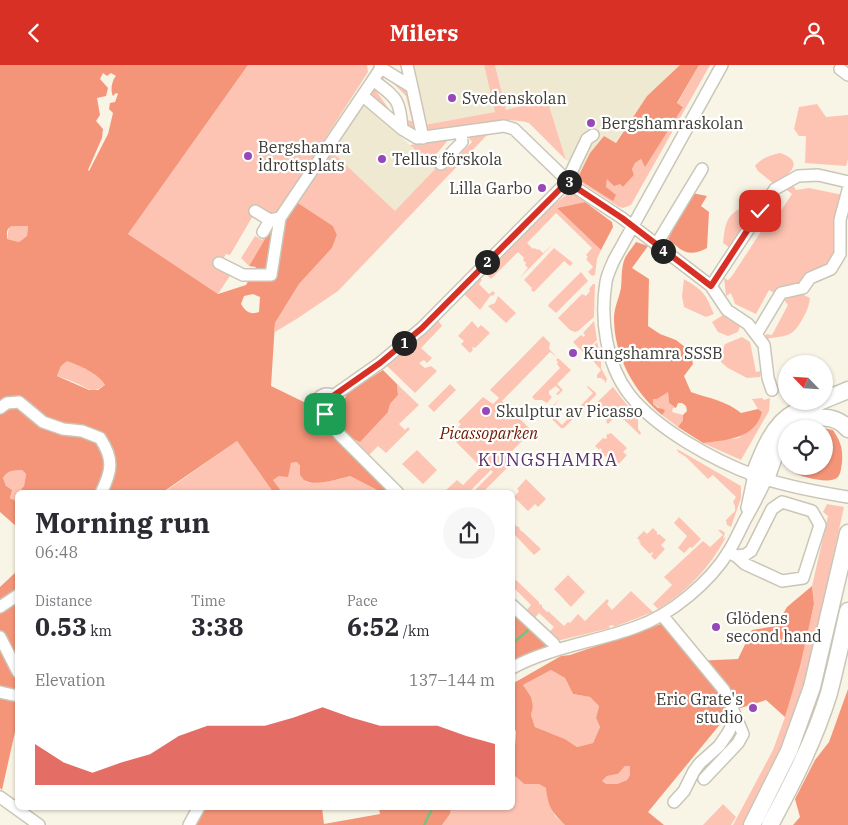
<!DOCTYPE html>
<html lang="en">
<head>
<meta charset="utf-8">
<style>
  :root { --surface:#fff; --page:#f7f7f7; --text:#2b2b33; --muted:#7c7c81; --accent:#d93025 }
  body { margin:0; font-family:"IBM Plex Serif",serif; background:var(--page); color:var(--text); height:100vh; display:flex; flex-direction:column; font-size:19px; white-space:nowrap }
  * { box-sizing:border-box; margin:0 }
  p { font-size:16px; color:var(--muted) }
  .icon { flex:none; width:28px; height:28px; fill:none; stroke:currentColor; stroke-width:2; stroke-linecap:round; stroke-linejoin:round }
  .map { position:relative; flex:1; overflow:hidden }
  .drawer { position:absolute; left:15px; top:425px; width:500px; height:320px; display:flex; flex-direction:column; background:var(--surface); border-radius:8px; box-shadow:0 1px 4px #0004 }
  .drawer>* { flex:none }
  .needle { width:32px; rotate:295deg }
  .fabs { position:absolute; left:778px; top:290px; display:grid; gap:10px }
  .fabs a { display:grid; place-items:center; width:55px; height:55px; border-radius:50%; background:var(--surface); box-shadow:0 1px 4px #0004; font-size:25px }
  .pin { position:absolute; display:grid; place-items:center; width:42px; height:42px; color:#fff; margin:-21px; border-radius:10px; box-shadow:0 2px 8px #0006 }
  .km { position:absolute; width:25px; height:25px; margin:-12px; border-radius:50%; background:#222; color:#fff; font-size:14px; line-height:25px; text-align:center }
  .round { display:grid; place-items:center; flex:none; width:52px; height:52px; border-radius:26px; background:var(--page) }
  .summary { display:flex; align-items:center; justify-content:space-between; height:85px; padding:0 20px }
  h1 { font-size:28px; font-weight:800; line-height:38px }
  .figures { display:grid; grid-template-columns:repeat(3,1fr); gap:8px; height:85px; padding:5px 20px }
  .figures div { display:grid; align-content:center }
  .figures b { font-size:25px; font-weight:800 }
  .figures small { font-size:14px; font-weight:400 }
  .figures p { font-size:14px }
  .chart { height:140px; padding:10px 20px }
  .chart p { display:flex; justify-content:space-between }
  .chart svg { width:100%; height:90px; margin-top:5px; fill:var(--accent); opacity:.7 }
  header { display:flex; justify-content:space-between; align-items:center; height:65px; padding:0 20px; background:var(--accent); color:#fff; font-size:22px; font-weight:800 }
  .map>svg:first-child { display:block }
  .built { fill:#f0e9d2 }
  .green { fill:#fec4b3 }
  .forest { fill:#f49579; fill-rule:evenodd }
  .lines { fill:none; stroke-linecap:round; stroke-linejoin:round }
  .stream { stroke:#74c381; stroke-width:2.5 }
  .minor-casing { stroke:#cac6b7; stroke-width:14 }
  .highway-casing { stroke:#cac6b7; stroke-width:19 }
  .minor { stroke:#fff; stroke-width:11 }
  .highway { stroke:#fff; stroke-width:16 }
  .route-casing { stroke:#fff; stroke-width:10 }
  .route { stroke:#d93025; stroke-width:6 }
  .poi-dot { fill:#9647b8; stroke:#fff; stroke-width:2 }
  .labels { text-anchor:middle; stroke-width:4.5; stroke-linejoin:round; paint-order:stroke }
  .poi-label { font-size:16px; fill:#3e3c36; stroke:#fff; text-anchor:start }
  .park-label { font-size:16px; font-style:italic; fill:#6f1c00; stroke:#fff }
  .neighbourhood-label { font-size:18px; letter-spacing:1px; fill:#59336a; stroke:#fff }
</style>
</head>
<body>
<header><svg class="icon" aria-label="back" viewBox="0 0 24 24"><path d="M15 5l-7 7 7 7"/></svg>Milers<svg class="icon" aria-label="person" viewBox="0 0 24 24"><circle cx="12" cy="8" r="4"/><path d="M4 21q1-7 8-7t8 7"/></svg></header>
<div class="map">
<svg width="848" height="760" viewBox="0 0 848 760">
  <rect width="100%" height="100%" fill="#f9f5e6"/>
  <!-- built -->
  <path class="built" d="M403 0H484L496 47 419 61Z
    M495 0H680L647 31 615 78 604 71 590 88 580 108 574 98 566 95 547 34 506 45Z
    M363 36 435 104 395 147 329 84Z"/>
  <!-- green -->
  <path class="green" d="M248 0H367L368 7 274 153 254 149 230 190 226 189 222 196 235 203 218 229 128 169Z
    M484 0H495L506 45 547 34 566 95 529 58C503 49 457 65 429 67 423 68 416 66 410 65L405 55 412 56 406 31 386 11 374 23 391 47 395 46 397 55 363 31 381 3 408 20 419 61 495 47Z
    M699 0H710L631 140 623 143 619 142 579 116 577 109 578 106 580 108 579 110 581 116 613 135 606 122 607 114 620 119 623 122 634 110 632 104 635 98 641 94 645 101 683 41 677 39Z
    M817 39 826 52 848 50V94L846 101 805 98 806 71H799L794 64 799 42Z
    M487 70 338 226 298 253 275 267V258L299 219 332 183 337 170 333 161 295 136 329 84 395 146 435 104 410 80 449 74 434 92 446 104 472 77 468 72Z
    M780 88C807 97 788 110 774 119L758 106 755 101C761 93 771 90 780 88Z
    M793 120 796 125 809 123 843 130 839 184 824 202 792 226 774 228 769 225 756 249 735 239 731 228 726 231 724 213 728 215 732 211 775 145 780 147 792 129 784 123Z
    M569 129 575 130 585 137 557 143 601 185 597 194 595 210 592 211 588 207 593 202 586 194 588 192 586 190 592 183 556 148 527 178 533 184 534 183 538 185 539 184 543 188 554 178 519 214 528 203 525 200 526 198 523 195 524 193 518 187 491 214 486 209C499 195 557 132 569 129Z
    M742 143 751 149 730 183 723 178C725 162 725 150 742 143Z
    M12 161H28L27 171 19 177 7 174 9 162Z
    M271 161 272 162 249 201 241 193 255 171 262 175Z
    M554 183 573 198 570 201 564 196 534 227 531 225 532 223 524 215Z
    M581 207 588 216 556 248 548 241 549 239Z
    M480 213 482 215 479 219 489 229 493 226 495 228 493 231 491 230 480 245 464 229Z
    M684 214C704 226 705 228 714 249L706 252 684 242 682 231Z
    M593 219H595L594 252 578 266 575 267 570 265 558 253 582 229 586 231 590 226 589 224Z
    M797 230H804L810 233C809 241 807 246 803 253 792 273 788 270 766 274V269L772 270 788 240 784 235Z
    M498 231 516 248 506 258 488 241 495 238Z
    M723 250 740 261 738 267 728 271 718 267 712 257Z
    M438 255 442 261 421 283 432 293 427 298 424 295 419 298 425 303 431 301 437 306 415 328 387 301 413 280Z
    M472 256 478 263 481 260 490 268 475 283 473 282 472 283 473 285 470 288 461 279 464 276 458 271Z
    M594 256 597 275 584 288 573 277 581 270 584 272 585 270 583 268Z
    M543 271 550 278 549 284 557 292 550 287 502 336 530 364 528 370 509 389 515 395 483 427H473L493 407 491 405 469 427H444L457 415 463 420 481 402 456 377 460 373 454 367 461 359 458 357 483 332 493 339 499 333 490 325Z
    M742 272 750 277 756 307 761 306 760 312 747 313 728 303 721 297V289L725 279Z
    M597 277 601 292V303L607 314 605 319V316L601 313H597V310L601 305 586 288Z
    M558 293 571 305 557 319 563 325 558 330 556 329 560 325 556 321 549 326V329L552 332 547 338 542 335H535L532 332 560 303 557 299 558 297 556 295Z
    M67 295C79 300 99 309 105 320 92 329 89 324 76 318 70 315 63 313 57 311L61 301Z
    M397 319 419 340 399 359 405 365 408 362 410 364 386 388 378 381 368 391 405 427H401L344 369 388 347 390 339 398 330Z
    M450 319 456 325 434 347 428 341Z
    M588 321 596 328V330L564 363H561L550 352V343L560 334 551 344 555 348 553 349 557 353 556 354 562 360 593 328 587 322Z
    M613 322 638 354V364L641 368 640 370 618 349 608 359 606 357 607 356 602 351 601 352 591 343Z
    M668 326 669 338 676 343H673L672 347 683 350V355L678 362 662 350 664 346 653 339V334H657Z
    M762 333 764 335 770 333 769 346 741 395 703 378 739 373 762 347 758 344 752 334Z
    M611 368 627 383 623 387 627 390 618 400 616 398 614 400 612 394 610 396 601 387 602 385 600 383 599 385 595 381 603 373 606 374 607 372 606 370Z
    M237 376 273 427 163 428Z
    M677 384 741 421V433L731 462 727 460 726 455 735 446V441L733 437 736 432 713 410 708 414 686 392 678 387Z
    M417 385 437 405 423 419 402 399Z
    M298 397 306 417C321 418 336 416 350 411L381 427H282L273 415 289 403 291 398Z
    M13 405H22L26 409 24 421 21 424 23 427 18 428 17 438 10 433 3 413 5 409Z
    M526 414 546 434 538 442 535 439 528 446 514 432 519 426 517 424Z
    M827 439 844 442 802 630 776 697C769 702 767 708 767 715L744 760H733L773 685 785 652 814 540 812 521 828 451 823 447Z
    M679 452 701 474 692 483 690 482 684 488 678 483 687 471 674 458Z
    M513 456 516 461 519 462 520 465 523 467 541 484 534 490 513 468Z
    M653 463 657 467V470L659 469 666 475 661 480 665 484 655 495 651 491 653 488 652 487 650 489 640 479 641 477 638 478 640 476 637 473 644 466 647 469Z
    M718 465H721L725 468 723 474 726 472C710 502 688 526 658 544L653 539 672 520 664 512 703 476 710 482 723 470Z
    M568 510 585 527 571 542 554 524Z
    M516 515 539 537V539L542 540V542L547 547 548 546 564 561 568 557 570 558 578 549 585 556 607 534 609 536 607 539 612 545 631 526 653 547 614 562 613 560 609 561 610 563 557 576 548 568 554 562 539 548 534 554 526 546 531 540 513 522 512 519Z
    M551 605 565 613 573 629 590 632 599 641 596 653 600 662 593 678 577 682 565 674 535 662 531 650 533 642 523 620Z
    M625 701H630V710L627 715 617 719H605L602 716 607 711 618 709Z
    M513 709 524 719H539L547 723 555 751 565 760H442L450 749 451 743 512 742Z
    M723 739 736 752 731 760H703Z"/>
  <!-- forest -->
  <path class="forest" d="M0 0H248L128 169 218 229 246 220 256 202 249 201 272 162 281 159 295 136 333 161 337 170 332 183 299 219 275 258 271 321 310 340 313 339 315 347 327 354 396 427H381L350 411C340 414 315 421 306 416 303 415 302 412 300 410V401L297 397 291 398 288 412 279 411 273 415 282 427H273L237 376 163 427H23L21 424 24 421 26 409 22 405C15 405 7 405 3 413L6 421 12 425 10 433 17 437V462L0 447ZM103 8 107 11 111 8 116 11C112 15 110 26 113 31L116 28 118 29 115 37 110 38 109 44 113 48 108 69 89 106 88 105 102 73 103 64 96 56 100 50 97 33 106 31 108 23 100 14ZM12 161H28L27 171 19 177 7 174C7 168 6 163 12 161ZM253 229 260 232 259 247C250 250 246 247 241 239L244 231ZM67 296C79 300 99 309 105 320L98 325H89L57 311 61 301Z
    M680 0H699L677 38 683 42 645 102 641 94 635 98 632 104 634 110 623 122 620 119 614 121 607 114 606 122 616 130 613 136 581 116 579 110 590 88 604 71 616 78 647 31Z
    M692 128 707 131 701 141 709 147 707 183C688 193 682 186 668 174Z
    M585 137 612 157 613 162 601 185 557 143Z
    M636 177 648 181 632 203 649 214 648 261 660 269 676 275 690 286 693 299 684 311 691 327C708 333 727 336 741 348L758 344 762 347C755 374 727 375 703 378L678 362 683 355V350L687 346 686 341 682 338H678L676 343 669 338 668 327 657 334H653V339L658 343 663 344 665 346 662 350C634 327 614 291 614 253 614 243 619 233 621 223 622 214 621 202 625 193 628 187 633 182 636 177Z
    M383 305 397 319 398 330 390 339 388 347 360 377 344 369 335 351 341 344 347 328Z
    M818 362 833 365C841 377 843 384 842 398 841 403 841 408 838 412 831 420 801 412 793 407 789 405 787 402 784 400L782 386 786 380V401H824V364H809Z
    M17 506V658L2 725 0 723V522Z
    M812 521 814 539 800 601 785 652 766 635 731 646 648 747 664 760H565C552 747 548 742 546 723L539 719H524L513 709 516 667 514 662H513L512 619 561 591 570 590 664 558 694 596 738 594 752 565 776 561 787 542ZM551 605 565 613 573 629 590 632 599 641 596 653 600 662 593 678 577 682 565 674 535 662 531 650 533 642 531 632 523 620ZM625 701H630V710L627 715 617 719H606L602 716 607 711 618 709Z
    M512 543 548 580 547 582 513 599Z
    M848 624V760H793L800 752 795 734 815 695 829 677Z
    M204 743H322L324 759 380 749 379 743H451L450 749 442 760H192Z"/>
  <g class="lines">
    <!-- stream -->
    <path class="stream" d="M512 579 528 565
      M424 760 433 742"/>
    <!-- minor casing -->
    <g class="minor-casing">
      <path id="minor" d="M722 0 614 195C611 202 607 210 606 217 600 254 606 299 629 329 656 364 715 396 756 411 785 421 817 427 848 432
        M381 3 412 22 407 0
        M840 4 848 10
        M373 15C396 33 400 33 402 64
        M412 22 423 73
        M363 31 402 64 417 73 504 61 514 64 573 121 622 153 711 221 727 245 748 259 764 280 768 313 772 325
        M441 99 462 77 461 68
        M255 146 270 155 280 153
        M263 167 270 155
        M656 180 702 104
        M219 198 243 210H271L280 153 373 15 381 3 380 0
        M711 221 775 124 798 111 818 110 848 117
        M757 268 781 228 803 223 810 213 831 204 840 189V155L848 125
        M317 339a10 10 0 1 1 20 0a10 10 0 1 1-20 0Z
        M333 331 380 298 422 263 561 123 567 116 587 74 593 70
        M0 343 7 338 19 337 43 357 63 364 82 366 100 373C114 394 112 406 101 428
        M332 348 333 358 339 369 398 428
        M747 443 754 410
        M728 487 736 491 745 499 782 516 803 513 820 460 812 446 782 437 772 444 751 486 745 490 736 491
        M512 540 553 578 557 585
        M0 542 18 530
        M662 550 724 625 736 652
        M0 572 18 607
        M512 603C550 582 596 577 636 562 671 550 710 517 729 486 735 476 740 465 745 455 753 441 760 428 766 414
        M0 627 18 631
        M0 732 39 760
        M674 737 684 726 694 706 700 698 719 681 728 668 736 652 743 669 738 678 704 714
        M189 760 199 742"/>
    </g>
    <!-- highway casing -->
    <g class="highway-casing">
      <path id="highway" d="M795 360C811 351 835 348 848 364
        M754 410C762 389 773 359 794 348 811 339 830 333 848 325
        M766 414 777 383 781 377
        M752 760 789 686 812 622 848 468
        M770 760C793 717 815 674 829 628 836 601 842 573 848 546"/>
    </g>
    <!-- minor -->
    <use href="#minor" class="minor"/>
    <!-- highway -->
    <use href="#highway" class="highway"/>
  </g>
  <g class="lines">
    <!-- route casing -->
    <g class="route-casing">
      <path id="route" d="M325 349 332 348 337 343 336 335 333 331 380 298 422 263 561 123 566 116 622 153 711 221 760 146"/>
    </g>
    <!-- route -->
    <use href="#route" class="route"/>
  </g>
  <!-- markers -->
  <g class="poi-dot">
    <circle cx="452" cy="33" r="5"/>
    <circle cx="591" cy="58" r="5"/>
    <circle cx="248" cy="91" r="5"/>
    <circle cx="382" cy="94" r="5"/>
    <circle cx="542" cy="123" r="5"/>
    <circle cx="573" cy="288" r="5"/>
    <circle cx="486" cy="346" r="5"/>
    <circle cx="716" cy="562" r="5"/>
    <circle cx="753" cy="643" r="5"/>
  </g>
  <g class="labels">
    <!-- poi labels -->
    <g class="poi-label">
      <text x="462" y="39">Svedenskolan</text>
      <text x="601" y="64">Bergshamraskolan</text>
      <text x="258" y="88">Bergshamra<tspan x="258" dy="18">idrottsplats</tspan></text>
      <text x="392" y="100">Tellus förskola</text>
      <text x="532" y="129" text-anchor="end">Lilla Garbo</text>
      <text x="583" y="294">Kungshamra SSSB</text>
      <text x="496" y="352">Skulptur av Picasso</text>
      <text x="726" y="559">Glödens<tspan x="726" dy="18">second hand</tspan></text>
      <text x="743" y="640" text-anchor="end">Eric Grate's<tspan x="743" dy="18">studio</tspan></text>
    </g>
    <!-- park labels -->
    <g class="park-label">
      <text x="489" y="374">Picassoparken</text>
    </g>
    <!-- neighbourhood labels -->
    <g class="neighbourhood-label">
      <text x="548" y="401">KUNGSHAMRA</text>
    </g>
  </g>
</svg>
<div class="fabs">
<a><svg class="needle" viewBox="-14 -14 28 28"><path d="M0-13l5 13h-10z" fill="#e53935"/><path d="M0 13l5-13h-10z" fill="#7c7c81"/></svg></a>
<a><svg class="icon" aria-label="locate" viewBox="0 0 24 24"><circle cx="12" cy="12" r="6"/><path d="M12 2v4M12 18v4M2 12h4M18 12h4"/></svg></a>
</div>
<div class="pin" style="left:325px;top:349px;background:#1e9e55"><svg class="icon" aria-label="arrive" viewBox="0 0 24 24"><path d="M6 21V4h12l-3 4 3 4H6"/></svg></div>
<div class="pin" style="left:760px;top:146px;background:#d93025"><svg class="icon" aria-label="check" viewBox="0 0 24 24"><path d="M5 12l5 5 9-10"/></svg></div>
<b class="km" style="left:404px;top:278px">1</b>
<b class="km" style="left:487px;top:197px">2</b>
<b class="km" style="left:569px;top:117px">3</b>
<b class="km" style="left:663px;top:186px">4</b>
<section class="drawer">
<div class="summary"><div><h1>Morning run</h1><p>06:48</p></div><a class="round"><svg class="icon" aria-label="share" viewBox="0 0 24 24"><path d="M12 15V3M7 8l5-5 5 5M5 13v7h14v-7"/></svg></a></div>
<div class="figures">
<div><p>Distance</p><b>0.53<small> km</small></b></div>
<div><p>Time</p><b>3:38</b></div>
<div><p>Pace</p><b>6:52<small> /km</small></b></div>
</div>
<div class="chart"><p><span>Elevation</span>137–144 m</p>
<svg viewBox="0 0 160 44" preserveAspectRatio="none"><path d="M0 44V24L10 33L20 38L30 33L40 29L50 20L60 15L70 15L80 15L90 11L100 6L110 11L120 15L130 15L140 15L150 20L160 24V44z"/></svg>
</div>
</section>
</div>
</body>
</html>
